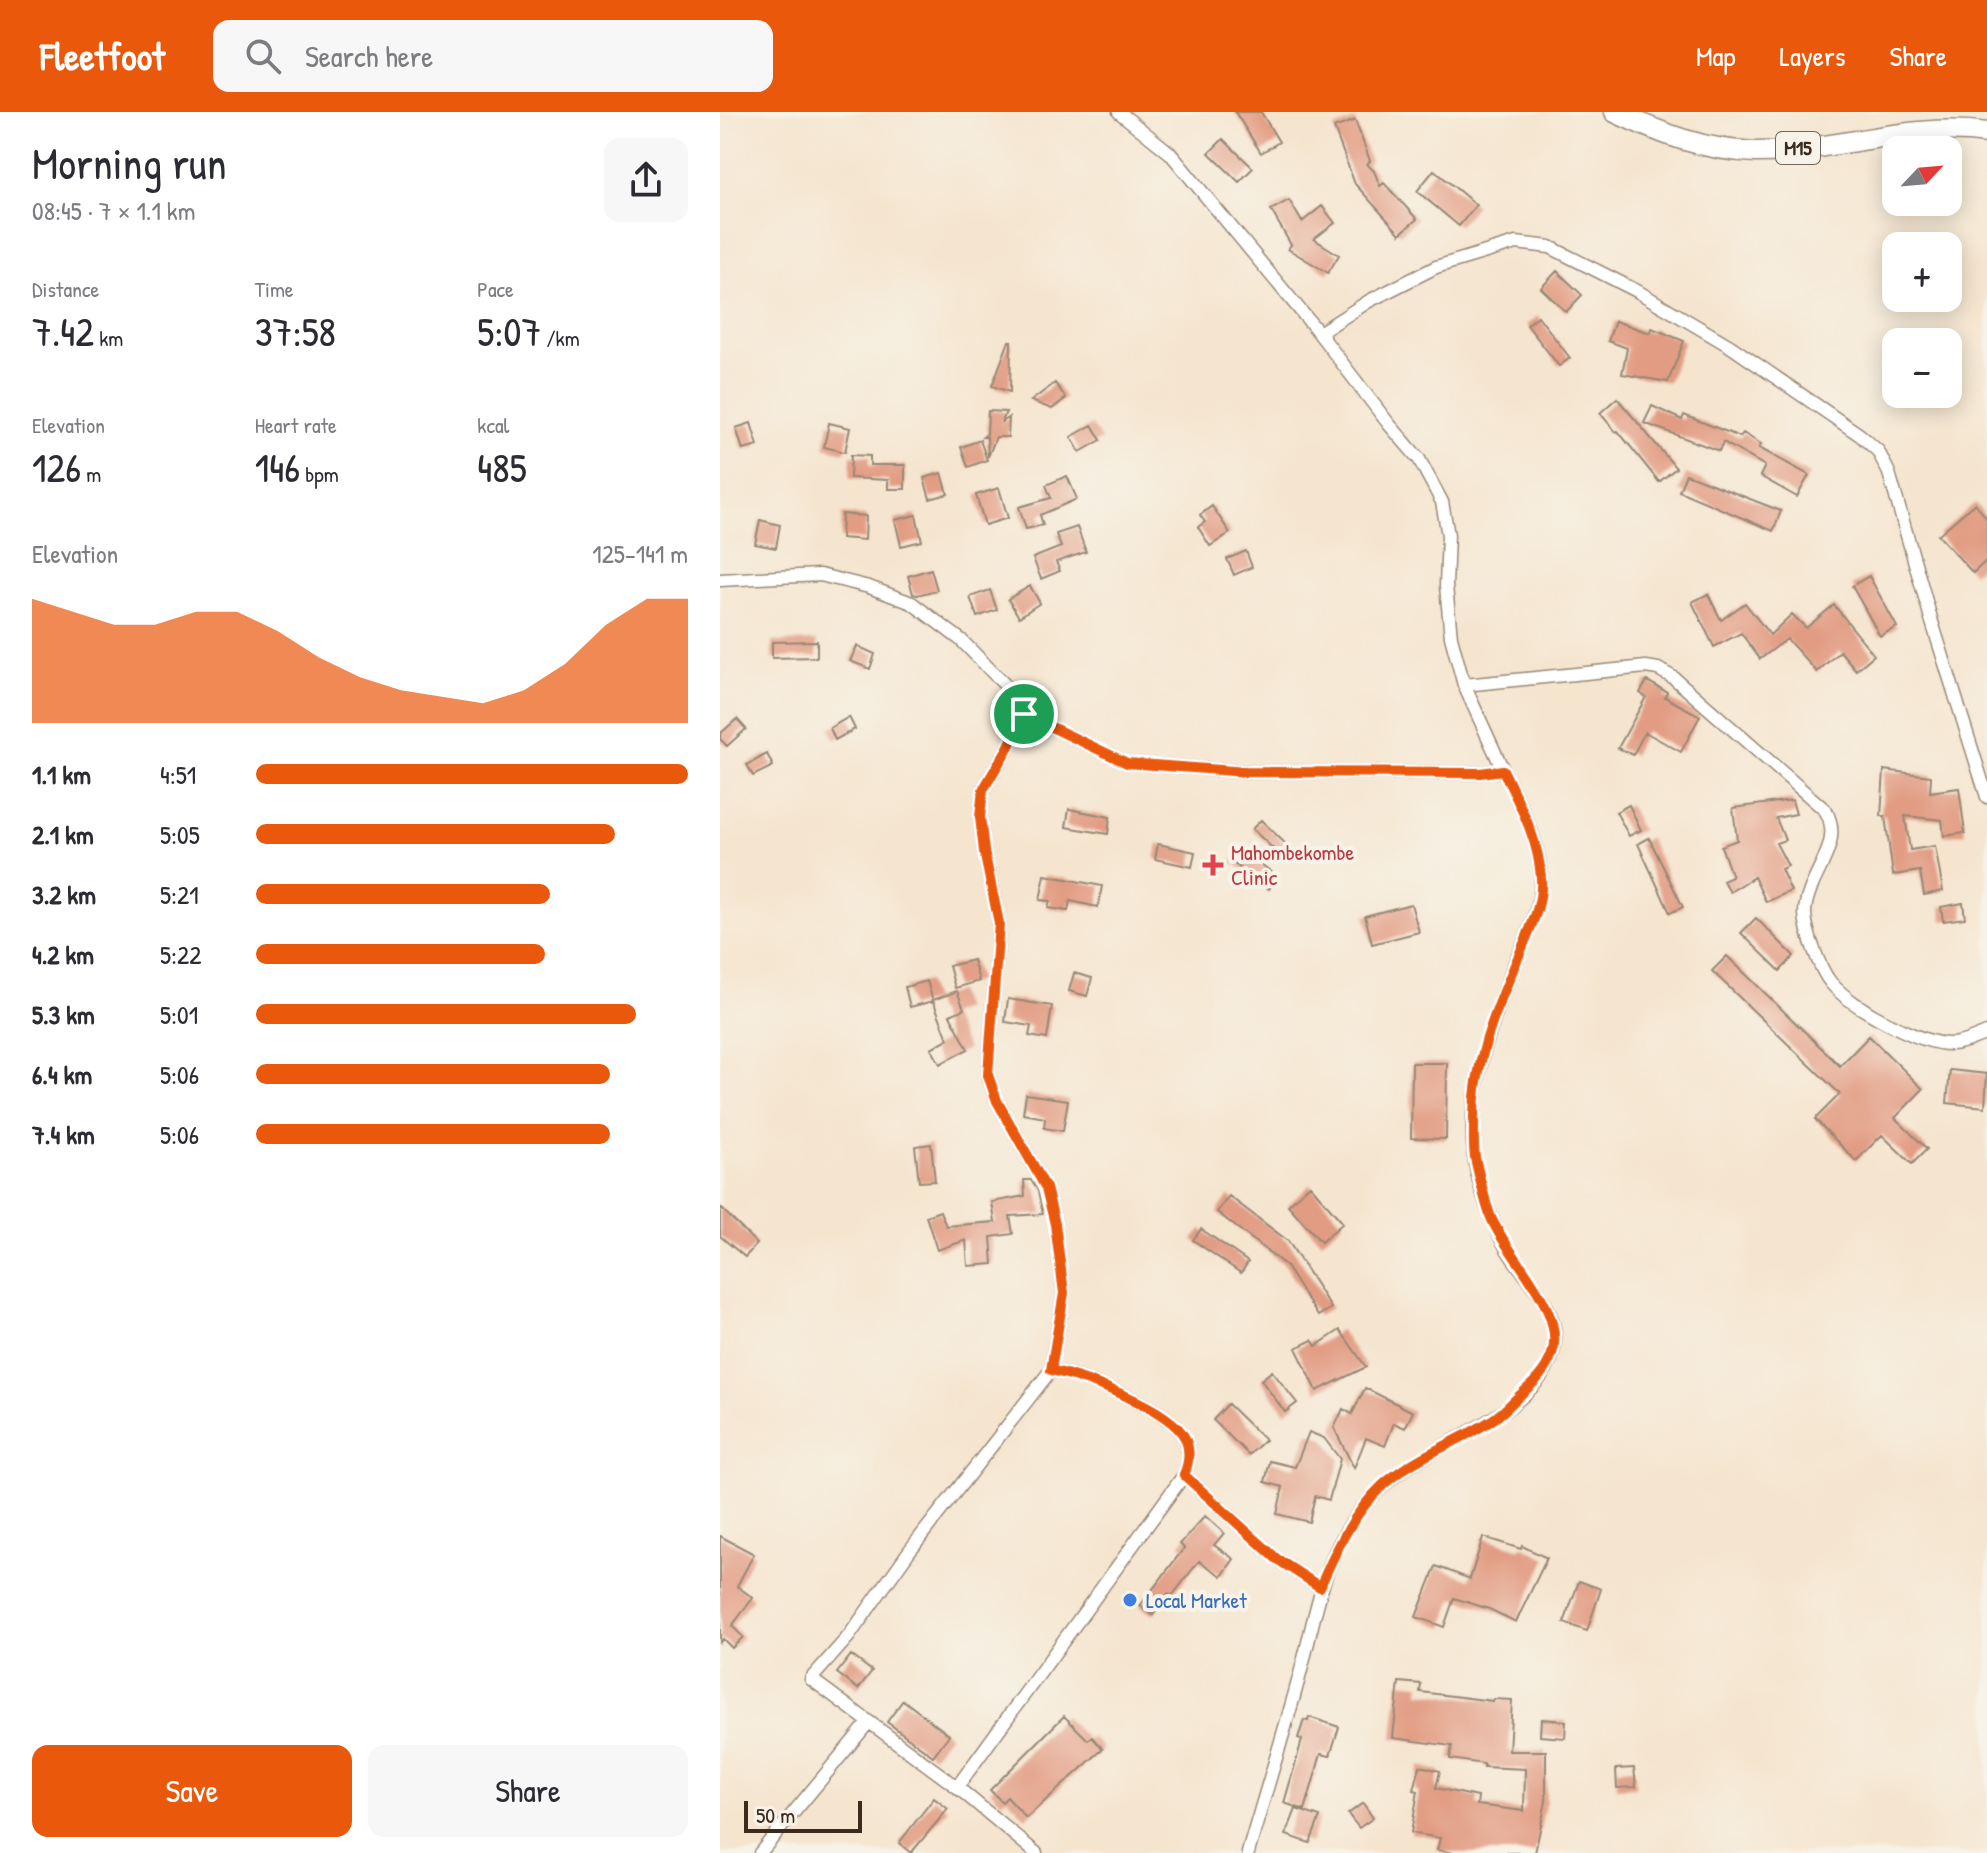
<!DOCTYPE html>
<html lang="en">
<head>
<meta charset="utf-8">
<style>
  :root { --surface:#fff; --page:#f7f7f7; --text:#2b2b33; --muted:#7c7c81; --accent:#ea580c }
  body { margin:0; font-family:"Patrick Hand",sans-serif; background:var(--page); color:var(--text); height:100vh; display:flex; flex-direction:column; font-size:30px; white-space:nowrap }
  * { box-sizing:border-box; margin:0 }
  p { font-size:26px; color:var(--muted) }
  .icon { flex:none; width:44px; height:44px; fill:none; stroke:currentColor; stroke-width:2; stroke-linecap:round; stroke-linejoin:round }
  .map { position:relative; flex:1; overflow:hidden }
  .details { display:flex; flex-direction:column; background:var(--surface); width:720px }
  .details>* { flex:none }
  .needle { width:52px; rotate:64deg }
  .fabs { position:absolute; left:1162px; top:24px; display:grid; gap:16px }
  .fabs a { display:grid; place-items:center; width:80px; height:80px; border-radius:16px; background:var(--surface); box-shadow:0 4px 20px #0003; font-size:40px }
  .scale { position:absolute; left:24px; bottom:20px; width:118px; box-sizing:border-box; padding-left:8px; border:4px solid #3b2a1e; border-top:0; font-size:22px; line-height:28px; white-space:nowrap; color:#3b2a1e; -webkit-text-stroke:6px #f7f3e8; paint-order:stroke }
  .pin { position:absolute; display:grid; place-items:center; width:68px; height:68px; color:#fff; margin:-34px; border:4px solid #fff; border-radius:50%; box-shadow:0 2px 8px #0007 }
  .round { display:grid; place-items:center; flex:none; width:84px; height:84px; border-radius:16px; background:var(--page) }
  .head { display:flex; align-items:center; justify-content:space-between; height:136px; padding:0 32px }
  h1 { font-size:44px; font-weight:600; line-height:60px }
  .stats { display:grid; grid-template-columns:repeat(3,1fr); gap:12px; height:136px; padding:8px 32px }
  .stats div { display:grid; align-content:center }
  .stats b { font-size:40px; font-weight:600 }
  .stats small { font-size:22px; font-weight:400 }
  .stats p { font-size:22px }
  .chart { height:224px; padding:16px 32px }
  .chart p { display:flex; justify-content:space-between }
  .chart svg { width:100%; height:144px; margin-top:8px; fill:var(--accent); opacity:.7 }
  .button { display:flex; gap:16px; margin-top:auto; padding:16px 32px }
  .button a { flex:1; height:92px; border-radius:16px; background:var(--accent); color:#fff; font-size:32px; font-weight:600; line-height:92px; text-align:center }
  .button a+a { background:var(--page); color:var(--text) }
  ul { padding:0 32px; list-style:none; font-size:26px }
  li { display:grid; grid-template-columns:128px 96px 1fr; align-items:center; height:60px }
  li i { height:20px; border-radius:10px; background:var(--accent) }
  header { display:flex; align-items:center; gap:48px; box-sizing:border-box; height:112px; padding:0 40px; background:var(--accent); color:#fff }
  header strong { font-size:38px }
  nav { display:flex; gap:44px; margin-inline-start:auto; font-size:28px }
  .search { width:560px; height:72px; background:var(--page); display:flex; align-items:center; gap:20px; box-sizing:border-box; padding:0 28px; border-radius:16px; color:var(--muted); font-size:30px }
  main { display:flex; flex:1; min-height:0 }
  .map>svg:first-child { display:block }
  .building { fill:#e29c83 }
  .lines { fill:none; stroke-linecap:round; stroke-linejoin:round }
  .street-casing { stroke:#988876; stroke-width:15 }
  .primary-casing { stroke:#988876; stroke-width:23 }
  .street { stroke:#fff; stroke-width:12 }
  .primary { stroke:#fff; stroke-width:20 }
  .route-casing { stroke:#fff; stroke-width:16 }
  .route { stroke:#ea580c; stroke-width:10 }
  .health-dot { fill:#e0444e; stroke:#f7f3e8; stroke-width:3 }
  .shop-dot { fill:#3f7fe0; stroke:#f7f3e8; stroke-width:3 }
  .labels { text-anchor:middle; stroke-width:8; stroke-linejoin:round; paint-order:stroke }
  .shield { fill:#f7f3e8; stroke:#73665b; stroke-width:2 }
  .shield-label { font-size:20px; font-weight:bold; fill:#3b2a1e }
  .health-label { font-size:22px; fill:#be3a42; stroke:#f7f3e8; text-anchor:start }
  .shop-label { font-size:22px; fill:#366cbe; stroke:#f7f3e8; text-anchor:start }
</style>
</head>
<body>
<header>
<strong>Fleetfoot</strong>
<div class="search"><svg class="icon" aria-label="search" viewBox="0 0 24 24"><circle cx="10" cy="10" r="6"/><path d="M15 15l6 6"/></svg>Search here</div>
<nav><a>Map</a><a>Layers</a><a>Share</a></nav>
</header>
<main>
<section class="details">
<div class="head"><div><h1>Morning run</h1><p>08:45 · 7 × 1.1 km</p></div><a class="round"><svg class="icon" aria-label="share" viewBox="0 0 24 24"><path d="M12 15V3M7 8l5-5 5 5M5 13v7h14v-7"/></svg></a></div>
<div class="stats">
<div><p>Distance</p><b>7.42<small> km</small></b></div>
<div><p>Time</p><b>37:58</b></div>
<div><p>Pace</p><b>5:07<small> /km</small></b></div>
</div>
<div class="stats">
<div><p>Elevation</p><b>126<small> m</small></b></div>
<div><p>Heart rate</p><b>146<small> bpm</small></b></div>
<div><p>kcal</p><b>485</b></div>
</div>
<div class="chart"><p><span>Elevation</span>125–141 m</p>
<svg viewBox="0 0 160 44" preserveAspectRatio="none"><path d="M0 44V6L10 10L20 14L30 14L40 10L50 10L60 16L70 24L80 30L90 34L100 36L110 38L120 34L130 26L140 14L150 6L160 6V44z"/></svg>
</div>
<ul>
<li><b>1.1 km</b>4:51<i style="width:100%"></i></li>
<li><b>2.1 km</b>5:05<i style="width:83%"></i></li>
<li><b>3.2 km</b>5:21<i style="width:68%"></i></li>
<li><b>4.2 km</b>5:22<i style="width:67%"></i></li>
<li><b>5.3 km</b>5:01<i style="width:88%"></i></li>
<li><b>6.4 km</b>5:06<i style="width:82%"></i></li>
<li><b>7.4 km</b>5:06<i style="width:82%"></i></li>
</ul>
<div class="button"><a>Save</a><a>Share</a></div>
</section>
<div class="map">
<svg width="1267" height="1741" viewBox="0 0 1267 1741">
  <rect width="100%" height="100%" fill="#f7f3e8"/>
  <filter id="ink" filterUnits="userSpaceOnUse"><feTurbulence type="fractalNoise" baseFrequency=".0125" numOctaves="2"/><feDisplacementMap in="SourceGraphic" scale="16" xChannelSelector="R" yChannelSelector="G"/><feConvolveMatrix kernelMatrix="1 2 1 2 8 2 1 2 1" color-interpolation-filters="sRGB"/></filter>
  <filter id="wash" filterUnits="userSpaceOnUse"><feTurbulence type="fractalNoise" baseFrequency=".006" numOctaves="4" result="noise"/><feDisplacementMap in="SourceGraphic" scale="32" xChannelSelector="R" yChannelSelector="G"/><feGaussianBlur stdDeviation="1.8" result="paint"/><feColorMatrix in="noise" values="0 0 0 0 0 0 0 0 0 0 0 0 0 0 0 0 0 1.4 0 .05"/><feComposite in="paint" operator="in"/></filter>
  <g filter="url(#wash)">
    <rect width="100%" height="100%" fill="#f5e5cf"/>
    <g id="blocks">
      <!-- building -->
      <path class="building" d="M515 0H541L559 30 541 41Z
        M635 8 650 49 647 52 654 59 660 74 664 71 697 107 680 122 635 72 614 16Z
        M503 27 533 56 519 70 489 41Z
        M714 58 756 93 739 114 697 79Z
        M569 88 582 110 602 94 615 111 594 127 619 143 608 161 568 137 571 133 551 98Z
        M837 159 862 183 846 200 821 176Z
        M818 204 850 246 839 254 807 213Z
        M895 209 930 221 932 216 964 229 948 270 902 262 907 236 888 229Z
        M289 229H291L290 280 272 274Z
        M335 271 346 286 332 297 311 289Z
        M897 286 956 356 939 370 898 319 896 320 880 301Z
        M932 294 962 308 964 303 1020 325 1023 321 1041 332 1039 336 1089 363 1077 385 1040 364 1045 354 1003 330 999 339 924 311Z
        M268 299 286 300 281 311 289 305 288 325H276L268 345 267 325H263L267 322Z
        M31 311 38 334 23 338 16 316Z
        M109 311 130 316 125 340 104 335Z
        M372 313 381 328 360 340 351 325Z
        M260 328 267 348 248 355 241 335Z
        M131 343 150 344V353H185V377H168V368L130 366Z
        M222 361 228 382 210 387 204 366Z
        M966 362 1061 399 1053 419 959 379Z
        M347 364 357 387 320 403 323 413 306 417 299 395 331 386 326 373Z
        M279 376 288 406 265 413 256 383Z
        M1255 391 1267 407V448L1253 461 1218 423Z
        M492 394 510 421 490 434 478 415 485 410 480 403Z
        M122 402 146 404 145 428 121 426Z
        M196 403 202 429 181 434 175 408Z
        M40 408 60 413 56 436 35 432Z
        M357 415 366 440 336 450 340 459 321 467 313 446 341 435 336 422Z
        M526 439 532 455 514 463 507 447Z
        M211 457 217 478 197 483 193 482 188 464Z
        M1149 464 1177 515 1160 524 1132 474Z
        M310 474 320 491 299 505 288 487Z
        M270 478 277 498 257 505 250 485Z
        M988 482 1001 508 1025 491 1050 523 1072 502 1086 516 1114 493 1154 543 1136 558 1120 539 1097 560 1067 527 1040 547 1021 521 994 535 972 490Z
        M97 529V545L52 546V530Z
        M137 534 155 542 150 557 130 549Z
        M927 569 947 580 945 585 980 604 961 640 925 620 913 643 898 636 926 585 920 581Z
        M129 605 135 617 115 628 110 616Z
        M17 607 26 617 7 634 0 627V622Z
        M47 642 53 654 33 664 27 653Z
        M1164 658 1211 664 1210 680 1239 676 1245 721 1224 724 1222 708 1185 704 1190 738 1215 734 1223 779 1204 783 1200 759 1173 763 1165 704H1161Z
        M1072 688 1076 702 1056 706 1065 728 1056 731 1068 754 1061 757 1071 779 1046 790 1034 765 1010 780 1003 769 1012 765 1001 734 1017 728 1013 696Z
        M909 693 921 718 909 724 896 700Z
        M349 697 390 705 388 722 346 715Z
        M541 708 573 739 565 748 532 717Z
        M929 726 963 795 950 801 918 732Z
        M438 732 475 740 472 755 435 747Z
        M522 738 558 765 549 777 512 750Z
        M325 763 382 774 378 795 350 789 348 799 328 796 330 789 320 788Z
        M1243 791 1245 806 1223 809 1221 795Z
        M691 792 699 820 652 832 645 804Z
        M1036 806 1074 844 1060 859 1021 821Z
        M1007 844 1120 954 1149 924 1203 977 1175 1006 1207 1037 1192 1052 1162 1023 1136 1049 1095 1007 1120 982 992 859Z
        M253 848 259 869 235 876 229 854Z
        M354 861 372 866 367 884 349 879Z
        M207 869 213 889 190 895 185 875Z
        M237 879 244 897 230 903 248 937 220 952 211 936 228 927 213 888Z
        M288 887 332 894 327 927 309 924 311 914 285 910Z
        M692 951H727L726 1027 691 1026Z
        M1230 958 1267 962 1265 995 1227 991Z
        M306 982 348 988 343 1019 324 1016 325 1006 303 1002Z
        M211 1032 215 1069 199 1070 195 1034Z
        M304 1068H311L318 1079 323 1102 290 1104 293 1122 271 1125 273 1152 248 1154 246 1128 217 1138 206 1104 220 1099 226 1114 275 1110 272 1090 305 1084Z
        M590 1073 623 1111 601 1130 568 1093Z
        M509 1084 568 1129 611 1196 598 1204 565 1153 497 1100Z
        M0 1095 37 1132 25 1145 0 1124Z
        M481 1117 528 1150 521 1161 473 1128Z
        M620 1218 646 1255 597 1279 576 1236 592 1228 596 1234Z
        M552 1259 577 1291 565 1300 541 1268Z
        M645 1276 693 1300 685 1316 674 1311 665 1334 646 1326 634 1356 614 1316 623 1297 632 1302Z
        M508 1292 545 1328 529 1343 493 1308Z
        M589 1320 604 1326 620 1347 609 1388 595 1384 589 1410 557 1402 563 1375 545 1370 550 1349 575 1355Z
        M485 1404 504 1421 494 1433 514 1447 502 1464 479 1449 452 1484 448 1482 433 1503 420 1494 464 1436 460 1432Z
        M0 1424 34 1442 17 1474 33 1486 12 1514 23 1525 12 1536 3 1527 0 1530Z
        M763 1425 801 1437 802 1434 827 1446 796 1510 769 1497 734 1486 724 1515 696 1505 716 1454 750 1467Z
        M859 1469 881 1477 867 1519 844 1511Z
        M131 1543 152 1559 138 1577 117 1561Z
        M679 1570 701 1572 700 1580 773 1589V1587L792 1588 789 1639H826V1689L815 1741H733L717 1738 720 1726 691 1721 698 1679 694 1678 700 1654 720 1659 716 1676 758 1685 757 1693 804 1699 805 1657 764 1655V1652L730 1647 732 1634 673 1626Z
        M183 1588 229 1623 213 1644 167 1610Z
        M344 1604 368 1628 372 1625 383 1637 306 1706 287 1685 282 1690 270 1678Z
        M589 1605 619 1615 610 1644 601 1642 585 1698 564 1691 582 1628 578 1626 584 1608 588 1609Z
        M821 1607 846 1609 845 1626 820 1624Z
        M914 1656 916 1675 897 1676 896 1657Z
        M214 1686 228 1697 191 1741 179 1731Z
        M643 1691 653 1706 639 1716 628 1702Z
        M576 1697 600 1705 590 1731 566 1723Z"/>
    </g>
  </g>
  <g filter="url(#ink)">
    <use href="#blocks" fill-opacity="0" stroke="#988876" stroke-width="2"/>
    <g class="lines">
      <!-- street casing -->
      <g class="street-casing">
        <path id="street" d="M599 221 649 189 716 155 796 131 830 135 917 179 1010 234 1140 323 1158 339 1169 361 1212 510 1267 685
          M0 468 100 463 149 475 192 491 241 528 284 572 304 602 407 651 526 660 760 661 783 658 744 573 731 525 726 474 728 423 722 390 699 347 668 311 599 221 450 41 399 0
          M744 573 926 555 938 557 954 566 1105 698C1127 733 1085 766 1085 802 1086 820 1100 858 1111 871 1131 895 1201 933 1231 932 1243 932 1256 925 1267 921
          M304 602 289 634 263 678 260 705 264 739 279 811 268 963 277 989 326 1076 335 1112 344 1181 331 1258 190 1438 129 1524 91 1567 237 1675 316 1741
          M331 1258C365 1266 449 1295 465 1326 471 1339 469 1351 464 1363L557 1447 600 1475
          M237 1675 464 1363
          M40 1741 148 1611
          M528 1741C545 1681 564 1622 580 1562 597 1500 601 1448 643 1395 656 1379 672 1365 689 1354 731 1327 818 1294 833 1241 844 1200 806 1168 787 1137 771 1110 758 1074 754 1043 747 974 770 914 795 851 806 825 821 798 821 769 821 730 800 693 783 658"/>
      </g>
      <!-- primary casing -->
      <g class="primary-casing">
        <path id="primary" d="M895 0C939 21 986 39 1036 40 1113 40 1189 10 1267 21"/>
      </g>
      <!-- street -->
      <use href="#street" class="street"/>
      <!-- primary -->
      <use href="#primary" class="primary"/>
    </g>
  </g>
  <g class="lines" filter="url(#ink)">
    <!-- route casing -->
    <g class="route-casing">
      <path id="route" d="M304 602 407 651 526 660 760 661 783 658C799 692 819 727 821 766 823 793 810 816 800 841 776 897 752 952 754 1014 754 1026 753 1039 756 1050 760 1067 764 1086 770 1103 785 1143 847 1197 832 1242 826 1260 813 1272 799 1284 791 1292 782 1302 772 1308 737 1331 695 1344 663 1373 633 1401 616 1438 600 1475L557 1447 464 1363C469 1351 471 1339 465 1326 449 1295 364 1266 331 1258L344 1181 335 1112 326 1076 277 989 268 963 279 811 264 739 260 705 263 678 289 634Z"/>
    </g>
    <!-- route -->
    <use href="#route" class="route"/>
  </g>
  <!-- markers -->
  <path class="health-dot" d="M489 741h8v8h8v8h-8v8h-8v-8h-8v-8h8z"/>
  <circle class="shop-dot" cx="410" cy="1488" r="8"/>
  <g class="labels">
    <!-- shield labels -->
    <rect class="shield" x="1056" y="20" width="44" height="32" rx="6"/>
    <g class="shield-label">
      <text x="1078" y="43">M15</text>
    </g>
    <!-- health labels -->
    <g class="health-label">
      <text x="511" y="748">Mahombekombe<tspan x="511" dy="25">Clinic</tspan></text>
    </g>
    <!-- shop labels -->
    <g class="shop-label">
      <text x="426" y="1496">Local Market</text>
    </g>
  </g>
</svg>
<div class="fabs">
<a><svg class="needle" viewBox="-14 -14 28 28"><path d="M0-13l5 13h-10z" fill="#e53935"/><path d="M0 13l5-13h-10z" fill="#7c7c81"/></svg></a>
<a>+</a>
<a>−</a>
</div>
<div class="scale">50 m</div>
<div class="pin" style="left:304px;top:602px;background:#1e9e55"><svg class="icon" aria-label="arrive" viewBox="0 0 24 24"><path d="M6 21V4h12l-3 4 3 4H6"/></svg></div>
</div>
</main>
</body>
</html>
